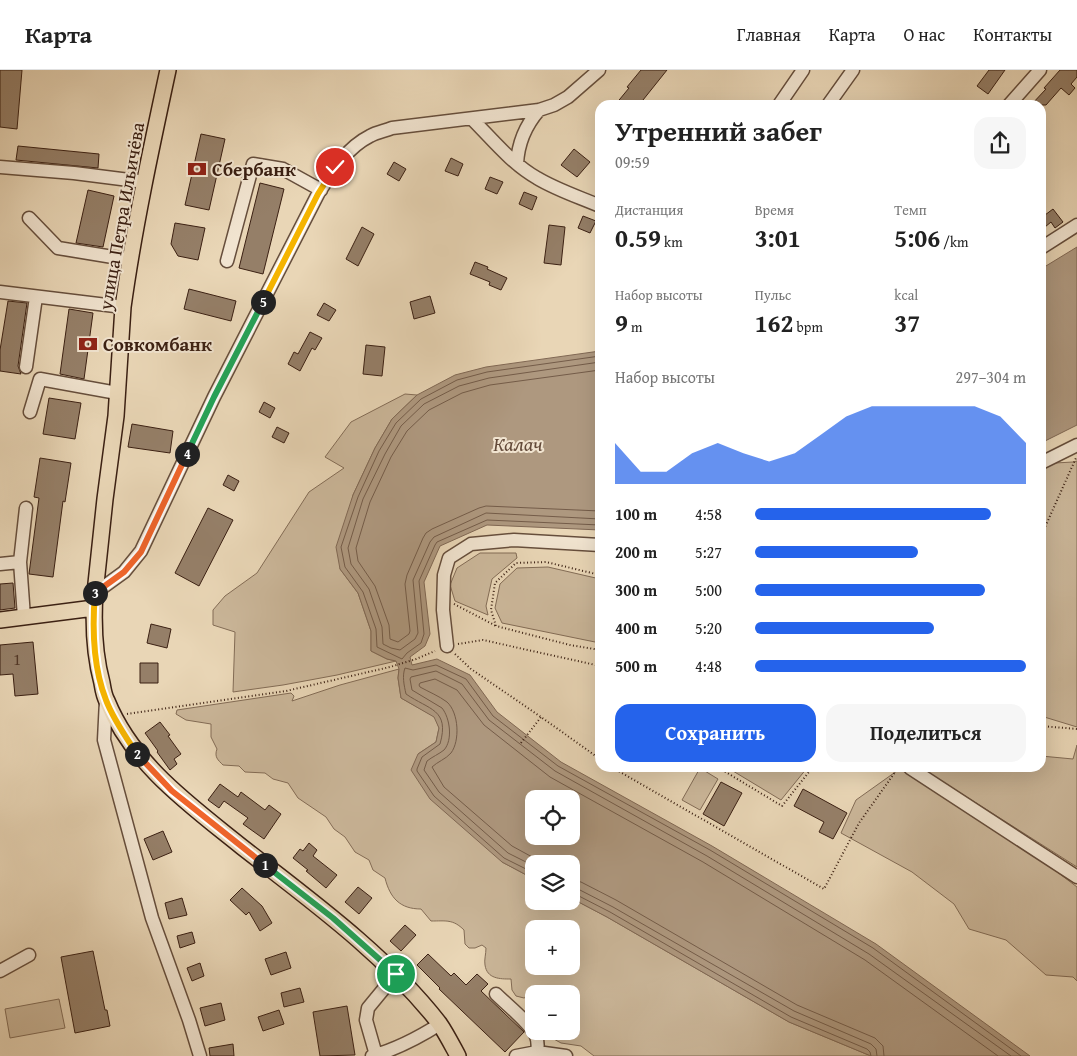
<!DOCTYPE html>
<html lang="ru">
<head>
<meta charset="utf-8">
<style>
  :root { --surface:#fff; --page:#f6f6f6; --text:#222; --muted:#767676; --line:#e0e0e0; --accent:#2563eb }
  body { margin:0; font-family:"Gentium Book Plus",serif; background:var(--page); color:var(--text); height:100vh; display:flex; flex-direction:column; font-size:19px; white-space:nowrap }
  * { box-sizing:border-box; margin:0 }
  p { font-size:16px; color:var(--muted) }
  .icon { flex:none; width:28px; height:28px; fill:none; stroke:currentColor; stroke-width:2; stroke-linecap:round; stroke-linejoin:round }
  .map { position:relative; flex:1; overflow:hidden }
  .sheet { position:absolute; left:595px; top:30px; width:451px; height:672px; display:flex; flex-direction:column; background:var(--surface); border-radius:15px; box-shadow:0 5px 20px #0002 }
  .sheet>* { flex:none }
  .controls { position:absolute; left:525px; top:720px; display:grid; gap:10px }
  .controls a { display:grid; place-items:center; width:55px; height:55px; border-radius:10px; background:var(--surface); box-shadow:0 5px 20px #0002; font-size:25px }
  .pin { position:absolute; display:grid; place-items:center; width:42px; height:42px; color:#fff; margin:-21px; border:2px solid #fff; border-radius:50%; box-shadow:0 1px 5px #0007 }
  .km { position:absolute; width:25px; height:25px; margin:-12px; border-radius:50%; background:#222; color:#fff; font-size:14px; line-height:25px; text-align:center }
  .round { display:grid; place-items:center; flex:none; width:52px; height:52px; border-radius:15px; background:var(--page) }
  .head { display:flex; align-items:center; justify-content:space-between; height:85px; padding:0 20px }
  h1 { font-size:28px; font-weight:700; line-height:38px }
  .stats { display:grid; grid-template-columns:repeat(3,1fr); gap:8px; height:85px; padding:5px 20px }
  .stats div { display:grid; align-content:center }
  .stats b { font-size:25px; font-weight:700 }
  .stats small { font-size:14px; font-weight:400 }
  .stats p { font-size:14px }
  .chart { height:140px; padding:10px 20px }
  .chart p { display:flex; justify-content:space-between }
  .chart svg { width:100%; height:90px; margin-top:5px; fill:var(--accent); opacity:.7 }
  .primary-button { display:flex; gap:10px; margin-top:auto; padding:10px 20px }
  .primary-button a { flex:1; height:58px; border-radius:15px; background:var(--accent); color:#fff; font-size:20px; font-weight:700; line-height:58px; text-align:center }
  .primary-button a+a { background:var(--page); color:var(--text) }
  ul { padding:0 20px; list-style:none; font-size:16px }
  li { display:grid; grid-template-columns:80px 60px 1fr; align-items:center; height:38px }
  li i { height:12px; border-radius:6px; background:var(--accent) }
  header { display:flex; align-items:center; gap:30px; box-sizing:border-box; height:70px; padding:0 25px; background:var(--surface); border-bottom:1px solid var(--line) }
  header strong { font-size:24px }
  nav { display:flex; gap:28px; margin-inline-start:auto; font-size:18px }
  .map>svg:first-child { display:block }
  .green { fill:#cbb79a; stroke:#836c56; fill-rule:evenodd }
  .water { fill:#ae987f; stroke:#806854; fill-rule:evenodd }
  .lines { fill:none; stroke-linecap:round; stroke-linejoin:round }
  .shore { stroke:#745c49; stroke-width:1 }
  .building { fill:#957f68; stroke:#3b2013 }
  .minor-casing { stroke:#664e3c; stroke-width:15 }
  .major-casing { stroke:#3b2013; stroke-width:18 }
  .path { stroke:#3b2013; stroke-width:2; stroke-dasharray:1 2.5; stroke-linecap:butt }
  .minor { stroke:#f1e4d0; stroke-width:12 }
  .major { stroke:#e9d6b6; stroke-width:15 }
  .split-1-casing { stroke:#fff; stroke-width:10 }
  .split-2-casing { stroke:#fff; stroke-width:10 }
  .split-3-casing { stroke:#fff; stroke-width:10 }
  .split-4-casing { stroke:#fff; stroke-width:10 }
  .split-5-casing { stroke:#fff; stroke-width:10 }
  .split-6-casing { stroke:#fff; stroke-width:10 }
  .split-1 { stroke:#22a559; stroke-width:6 }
  .split-2 { stroke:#f0652b; stroke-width:6 }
  .split-3 { stroke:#f5b400; stroke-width:6 }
  .split-4 { stroke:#f0652b; stroke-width:6 }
  .split-5 { stroke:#22a559; stroke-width:6 }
  .split-6 { stroke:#f5b400; stroke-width:6 }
  .labels { text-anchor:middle; stroke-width:4; stroke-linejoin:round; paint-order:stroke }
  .number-label { font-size:16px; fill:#523828 }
  .poi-label { font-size:19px; font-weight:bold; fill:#3b2013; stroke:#f1e4d0; text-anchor:start }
  .street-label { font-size:19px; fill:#3b2013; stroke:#f1e4d0 }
  .water-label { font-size:20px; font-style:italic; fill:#634a39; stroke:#f1e4d0 }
</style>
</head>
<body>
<header>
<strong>Карта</strong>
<nav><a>Главная</a><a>Карта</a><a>О нас</a><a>Контакты</a></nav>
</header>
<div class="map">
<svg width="1077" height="986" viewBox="0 0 1077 986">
  <rect width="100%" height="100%" fill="#e9d6b6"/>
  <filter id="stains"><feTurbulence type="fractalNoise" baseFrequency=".004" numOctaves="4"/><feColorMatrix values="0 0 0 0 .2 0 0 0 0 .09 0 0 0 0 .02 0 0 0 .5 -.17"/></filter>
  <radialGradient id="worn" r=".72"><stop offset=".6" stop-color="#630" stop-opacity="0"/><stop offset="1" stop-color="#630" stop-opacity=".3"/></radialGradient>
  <!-- green -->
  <path class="green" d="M405 324 417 325 392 349 375 378 353 425 340 499 358 523 371 561V581L387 589 396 591 337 605 283 615 233 622 235 562 213 555V540L225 526 257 503 309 422 344 398 325 387 351 352Z
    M1077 391V657L1041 646V399L1055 393 1073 392Z
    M480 483H516L517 488 492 509 486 536 488 545 455 531 450 515 457 498Z
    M548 497 600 509V573L502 553 495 538 500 514 517 498Z
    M399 599 398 608 401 628 435 647 439 658 436 672 418 684 502 792 534 809V831H571V828L607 847 789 952 871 986H594L581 976 561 973 552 968 547 961H571V924H534V925H531L524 928 516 926 512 920 511 909C500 909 487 909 485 895 484 890 486 884 486 878L482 875 475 878H469L465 874 464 860C453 849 446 851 431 851L421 839C400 839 390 828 385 808L373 800 369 790 355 782 345 767 334 759 326 747 298 728 288 713 273 709 265 703 245 702 239 696 223 695C218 690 214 687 217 679L211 667V654L186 650 176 644 177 640 291 623 294 626 292 631 340 615ZM534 859H571V896H534Z
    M1077 675V797L921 698H1041V686L1073 689Z
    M700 698 718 709 700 740 682 730Z
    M728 698H807L781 730Z
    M901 698H920L1077 817V911L1073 907 1046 905 1006 870 969 859 954 834 912 802 841 763 856 730Z
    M59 929 65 958 10 968 5 939Z"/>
  <!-- water -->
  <path class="water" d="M1077 177V355L1041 373V199Z
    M600 281V460L487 455 440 476 424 512 430 564 425 576 410 587 412 595 437 589 470 605 497 642 561 692 712 776 876 874 1030 986H871L789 952 607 847 571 828V794H534V809L502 792 430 729 411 700 418 684 436 672 439 658 434 647 401 628 398 608 399 599 396 591 387 589 371 581V561L358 523 340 499 336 477 353 425 375 378 392 349 417 325 455 305 486 297ZM534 729H571V766H534Z"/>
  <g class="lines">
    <!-- shore -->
    <path class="shore" d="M600 286 487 302 457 310 421 329 396 353 379 381 358 427 341 477 345 497 363 522 376 559 377 577 402 589 407 583 421 573 424 564 419 511 435 475 437 472 487 450 600 455
      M600 292 489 308 459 316 424 334 401 356 385 384 363 429 348 478 351 494 369 519 382 557 383 574 391 578 400 580 415 569 418 563 413 510 430 472 434 467 486 443 600 449
      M600 300 490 315 462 323 429 340 407 361 391 387 370 432 356 478 358 491 375 516 389 555 390 569 398 572 409 564 410 561 405 514 407 505 423 468 426 463 432 459 479 438 486 436 600 441
      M545 794 512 776 444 717 432 697C437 692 446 689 451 683 460 671 459 643 447 632 439 626 429 622 420 617L419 615 420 613 435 609 457 620 484 655 550 707 703 792 865 890 998 986
      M534 796 508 783 439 722 424 700 427 691C432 687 439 684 444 680 453 670 450 648 442 638L412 620 410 609 411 607 436 601 462 614 489 650 555 701 707 786 869 884 1011 986
      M534 803 504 788 434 726 417 701V699L422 687 440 674C450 639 429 640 406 624 404 615 402 606 405 598L413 600 436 595 466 609 493 646 558 696 710 780 873 878 1021 986
      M571 810 581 812 616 830 797 935 875 968 883 976 884 986
      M571 818 578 819 613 837 794 941 871 974 876 979 877 986
      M571 824H575L610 842 791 947 867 979 870 982 871 986"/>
  </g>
  <!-- building -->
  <path class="building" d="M0 0H22L17 59 0 57Z
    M641 0H667L639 35H615L629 18 627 17Z
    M989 0H1005L988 24 977 16Z
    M1060 0H1077V7L1071 14 1075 18 1069 25 1061 18 1046 35H1031L1046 19 1044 18Z
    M201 64 225 69 209 140 185 135Z
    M18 76 99 84 98 98 16 90Z
    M574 79 590 92 577 107 561 95Z
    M451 88 463 94 458 106 445 101Z
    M394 92 406 99 399 111 387 104Z
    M490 107 503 112 497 124 485 119Z
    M260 113 284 119 263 204 239 198Z
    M88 120 114 126 103 177 76 173Z
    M524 122 537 127 532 140 519 134Z
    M1053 139 1063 152 1055 158 1051 152 1045 157 1041 152V148Z
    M583 146 596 151 590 163 578 158Z
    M175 153 205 158 198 190 178 186 171 174Z
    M549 155 565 157 561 195 544 193Z
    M362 157 374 164 358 196 346 189Z
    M475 192 488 197 487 199 507 208 501 220 489 215 490 212 470 204Z
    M189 219 236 231 231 251 184 239Z
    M430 226 435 243 414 249 410 232Z
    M8 231 27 233 18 296 21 304 0 301V280Z
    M324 233 336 240 329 251 317 245Z
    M69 239 93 243 84 309 60 304Z
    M310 262 322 268 315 280 312 278 300 301 288 294 294 282 298 284Z
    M366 275 385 277 382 306 363 304Z
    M49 328 81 333 75 369 43 364Z
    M264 332 275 338 270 348 259 342Z
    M132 354 173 361 170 383 128 377Z
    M277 357 289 363 284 373 272 367Z
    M40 388 71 393 65 432 63 431 53 507 29 504 39 428 34 427Z
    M228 405 239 411 234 421 223 415Z
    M208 438 233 450 199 516 175 503Z
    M13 513 15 538 0 540V514Z
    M151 554 171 559 167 578 147 573Z
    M33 572 38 624 15 626 13 604 0 605V575Z
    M140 593H158V613H140Z
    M160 652 170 665 168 666 181 684 174 689 177 694 170 700 157 682 158 681 145 663Z
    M721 712 742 723 724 756 703 744Z
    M220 714 238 727 241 722 265 740 269 735 281 744 264 769 243 754 248 748 224 731 219 738 208 730Z
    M803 719 847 743 833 769 819 762 824 752 794 736Z
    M163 761 172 782 153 790 144 769Z
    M309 773 317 780 313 786 337 805 326 818 306 801 308 800 293 788 300 779 303 781Z
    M358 817 372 828 359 844 345 832Z
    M242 818 262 836 272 853 260 861 249 842 246 845 230 830Z
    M182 828 187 845 169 849 165 833Z
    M405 855 416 865 401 881 390 871Z
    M192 862 195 873 180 878 177 866Z
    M93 881 105 940H107L110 956 75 963 61 887Z
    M286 882 291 898 271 905 265 889Z
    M428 884 451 906 454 903 466 915 477 904 488 914 481 921 524 962 505 982 439 919 440 918 417 895Z
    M200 893 204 906 192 911 187 898Z
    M300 918 304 932 284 937 281 923Z
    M221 933 225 950 205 956 200 938Z
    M347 936 355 985 320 986 313 942Z
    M279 940 284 954 263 961 258 947Z
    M233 974 234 986H210L209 978Z"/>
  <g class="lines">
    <!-- minor casing -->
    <g class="minor-casing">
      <path id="minor" d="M779 35 803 0
        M828 35 853 0
        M1009 35 1040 0
        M472 49C492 69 512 94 537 108 557 120 579 127 600 136
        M517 94C518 73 525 56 539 40
        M0 97 74 103 145 112
        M29 148 58 178 131 190
        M1041 178 1077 155
        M227 191 253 94 283 99 321 120
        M0 222 123 237
        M26 297 36 227
        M30 342 40 309 117 323
        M1041 393 1077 375
        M0 494 20 492
        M95 523 124 502 141 481 214 327 318 124C332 102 346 78 370 66 377 62 385 61 392 58L539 40 554 35 568 27 599 0
        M24 547 20 492 26 438
        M447 576 443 540 444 505 449 488 471 474 514 470 600 475
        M106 630 104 670 152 848 189 950 200 986
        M910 698 1077 807
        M0 901 29 885
        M496 924C507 935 530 953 536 966 538 971 538 976 537 982
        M376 985 366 950 368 938 396 904
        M372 986C397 979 418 968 440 954
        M516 986 537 982 566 986"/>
    </g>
    <!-- major casing -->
    <g class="major-casing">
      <path id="major" d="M168 0C151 79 134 158 123 237L116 346 105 429 95 523C93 553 94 583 102 613 103 619 104 626 107 631 133 695 190 735 242 777 310 830 385 884 439 953 446 963 452 975 458 986
        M0 550 94 538"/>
    </g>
    <!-- path -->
    <path class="path" d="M1041 466 1076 388
      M600 505 546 492 516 493 495 513 491 540 496 556 570 575 600 580
      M454 534 496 556
      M458 574 483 570 600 596
      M455 584 471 599 541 647 600 689
      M127 644 286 621 390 597 416 589 435 581
      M1041 656 1077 659
      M521 673 541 647
      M613 698 824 819 859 753 898 698
      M719 698 782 736 812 698"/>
    <!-- minor -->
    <use href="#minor" class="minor"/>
    <!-- major -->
    <use href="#major" class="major"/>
  </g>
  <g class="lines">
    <!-- split-1 casing -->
    <g class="split-1-casing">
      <path id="split-1" d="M265 795 333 848 396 904"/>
    </g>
    <!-- split-2 casing -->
    <g class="split-2-casing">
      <path id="split-2" d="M137 684 172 721 265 795"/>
    </g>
    <!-- split-3 casing -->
    <g class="split-3-casing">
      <path id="split-3" d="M95 523C92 559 93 597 106 630 113 649 126 667 137 684"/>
    </g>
    <!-- split-4 casing -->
    <g class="split-4-casing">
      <path id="split-4" d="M95 523 124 502 141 482 187 384"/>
    </g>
    <!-- split-5 casing -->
    <g class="split-5-casing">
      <path id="split-5" d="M187 384 214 327 263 232"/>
    </g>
    <!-- split-6 casing -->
    <g class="split-6-casing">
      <path id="split-6" d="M263 232 318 124 335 97"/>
    </g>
    <!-- split-1 -->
    <use href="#split-1" class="split-1"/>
    <!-- split-2 -->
    <use href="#split-2" class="split-2"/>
    <!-- split-3 -->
    <use href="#split-3" class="split-3"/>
    <!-- split-4 -->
    <use href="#split-4" class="split-4"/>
    <!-- split-5 -->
    <use href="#split-5" class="split-5"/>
    <!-- split-6 -->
    <use href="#split-6" class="split-6"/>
  </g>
  <!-- icons -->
  <defs>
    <g id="bank-bare" transform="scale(1.5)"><path d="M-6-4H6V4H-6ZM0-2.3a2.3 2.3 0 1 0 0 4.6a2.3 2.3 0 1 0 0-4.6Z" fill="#8f2418" stroke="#f1e4d0" stroke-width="2.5" paint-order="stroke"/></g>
  </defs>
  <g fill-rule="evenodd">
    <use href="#bank-bare" x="197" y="99"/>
    <use href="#bank-bare" x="88" y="274"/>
  </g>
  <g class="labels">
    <!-- number labels -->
    <g class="number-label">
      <text x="17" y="595">1</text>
    </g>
    <!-- poi labels -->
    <g class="poi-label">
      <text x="212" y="106">Сбербанк</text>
      <text x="103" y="281">Совкомбанк</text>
    </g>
    <!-- street labels -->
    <g class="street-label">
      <text transform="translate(121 146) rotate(-80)" y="7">улица Петра Ильичёва</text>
    </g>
    <!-- water labels -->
    <g class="water-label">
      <text x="518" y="381">Калач</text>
    </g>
  </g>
  <rect width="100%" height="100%" filter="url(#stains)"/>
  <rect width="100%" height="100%" fill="url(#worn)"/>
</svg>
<div class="controls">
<a><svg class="icon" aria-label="locate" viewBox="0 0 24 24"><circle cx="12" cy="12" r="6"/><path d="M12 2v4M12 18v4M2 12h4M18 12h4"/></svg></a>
<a><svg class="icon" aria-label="layers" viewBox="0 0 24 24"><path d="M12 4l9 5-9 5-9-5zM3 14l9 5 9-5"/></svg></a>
<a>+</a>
<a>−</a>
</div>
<div class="pin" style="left:396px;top:904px;background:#1e9e55"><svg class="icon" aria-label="arrive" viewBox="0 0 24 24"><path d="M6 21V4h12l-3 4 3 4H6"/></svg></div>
<div class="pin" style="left:335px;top:97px;background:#d93025"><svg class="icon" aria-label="check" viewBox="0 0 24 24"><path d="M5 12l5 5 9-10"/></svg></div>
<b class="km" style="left:265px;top:795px">1</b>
<b class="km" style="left:137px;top:684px">2</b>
<b class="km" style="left:95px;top:523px">3</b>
<b class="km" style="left:187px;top:384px">4</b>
<b class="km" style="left:263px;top:232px">5</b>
<section class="sheet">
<div class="head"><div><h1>Утренний забег</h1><p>09:59</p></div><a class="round"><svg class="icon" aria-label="share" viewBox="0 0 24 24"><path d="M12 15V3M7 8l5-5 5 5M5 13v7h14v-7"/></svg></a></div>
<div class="stats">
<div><p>Дистанция</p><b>0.59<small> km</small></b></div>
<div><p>Время</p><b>3:01</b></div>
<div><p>Темп</p><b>5:06<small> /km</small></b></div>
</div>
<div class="stats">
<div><p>Набор высоты</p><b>9<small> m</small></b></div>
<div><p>Пульс</p><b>162<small> bpm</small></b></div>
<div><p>kcal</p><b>37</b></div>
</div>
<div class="chart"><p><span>Набор высоты</span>297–304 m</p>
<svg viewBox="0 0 160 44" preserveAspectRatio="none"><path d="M0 44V24L10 38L20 38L30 29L40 24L50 29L60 33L70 29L80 20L90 11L100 6L110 6L120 6L130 6L140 6L150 11L160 24V44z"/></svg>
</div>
<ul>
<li><b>100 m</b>4:58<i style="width:87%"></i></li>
<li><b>200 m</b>5:27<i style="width:60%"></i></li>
<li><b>300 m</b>5:00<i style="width:85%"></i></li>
<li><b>400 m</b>5:20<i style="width:66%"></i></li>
<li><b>500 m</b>4:48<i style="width:100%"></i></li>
</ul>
<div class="primary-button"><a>Сохранить</a><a>Поделиться</a></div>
</section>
</div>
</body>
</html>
